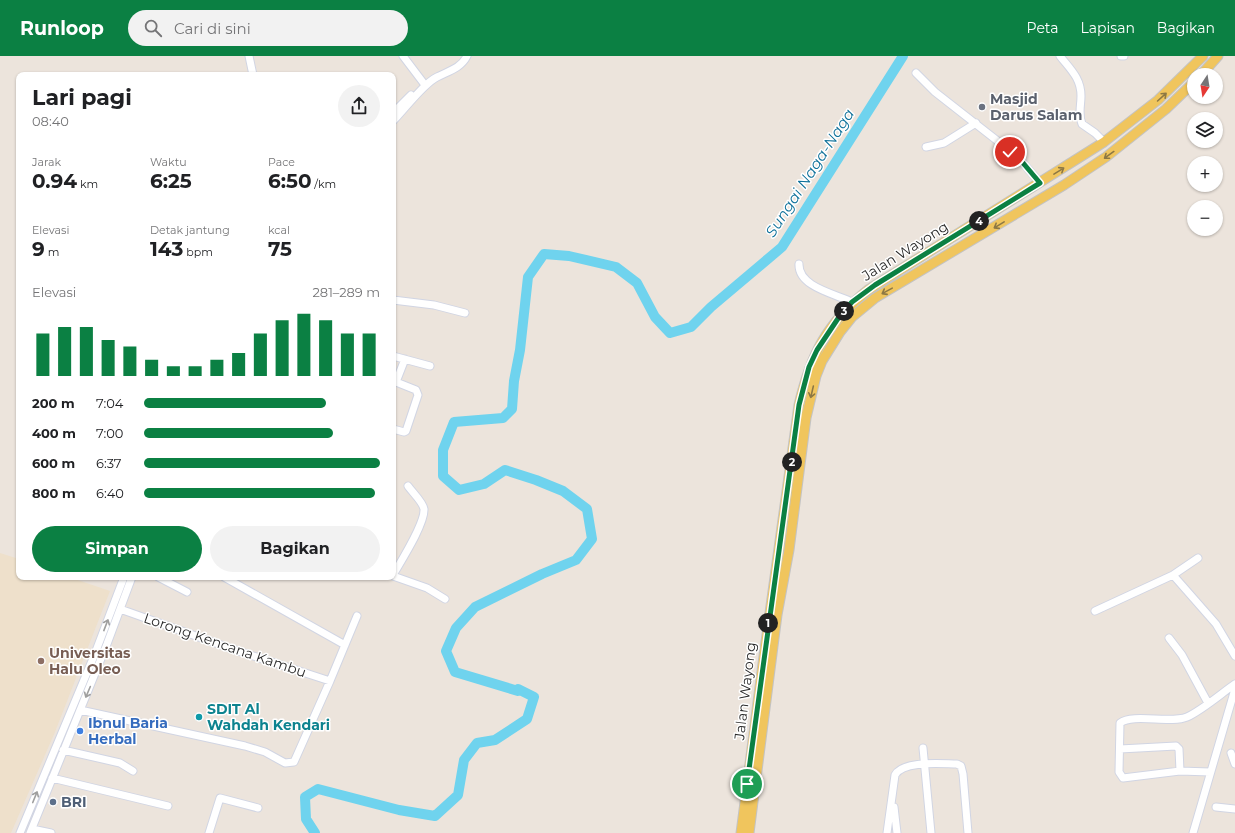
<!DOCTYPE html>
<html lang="id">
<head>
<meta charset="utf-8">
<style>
  :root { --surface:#fff; --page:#f2f2f2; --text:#202124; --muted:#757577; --accent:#0b8043 }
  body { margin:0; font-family:Montserrat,sans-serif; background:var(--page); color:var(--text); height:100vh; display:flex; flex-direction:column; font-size:15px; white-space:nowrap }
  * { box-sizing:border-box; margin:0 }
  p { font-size:13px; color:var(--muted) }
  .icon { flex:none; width:22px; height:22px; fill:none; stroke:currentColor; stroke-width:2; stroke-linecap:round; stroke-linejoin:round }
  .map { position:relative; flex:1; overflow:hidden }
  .panel { position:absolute; left:16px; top:16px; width:380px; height:508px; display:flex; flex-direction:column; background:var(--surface); border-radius:8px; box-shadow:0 1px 3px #0004 }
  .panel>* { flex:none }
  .needle { width:26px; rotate:192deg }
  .controls { position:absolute; left:1187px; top:12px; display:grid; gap:8px }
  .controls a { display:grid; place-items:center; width:36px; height:36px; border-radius:50%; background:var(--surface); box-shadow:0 1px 3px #0004; font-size:20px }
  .pin { position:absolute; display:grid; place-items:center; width:34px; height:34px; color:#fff; margin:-17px; border:2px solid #fff; border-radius:50%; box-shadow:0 1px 4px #0007 }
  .km { position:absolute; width:20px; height:20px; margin:-10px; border-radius:50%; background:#222; color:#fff; font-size:11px; line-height:20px; text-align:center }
  .round { display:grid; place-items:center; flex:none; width:42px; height:42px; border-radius:21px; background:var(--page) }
  .overview { display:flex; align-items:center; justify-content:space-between; height:68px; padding:0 16px }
  h1 { font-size:22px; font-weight:700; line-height:30px }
  .figures { display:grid; grid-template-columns:repeat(3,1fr); gap:6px; height:68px; padding:4px 16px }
  .figures div { display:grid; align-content:center }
  .figures b { font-size:20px; font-weight:700 }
  .figures small { font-size:11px; font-weight:400 }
  .figures p { font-size:11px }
  .chart { height:112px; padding:8px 16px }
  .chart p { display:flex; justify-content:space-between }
  .chart svg { width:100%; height:72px; margin-top:4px; stroke:var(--accent); stroke-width:6 }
  .cta { display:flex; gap:8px; margin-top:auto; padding:8px 16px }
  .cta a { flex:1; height:46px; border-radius:24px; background:var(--accent); color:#fff; font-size:16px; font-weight:700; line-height:46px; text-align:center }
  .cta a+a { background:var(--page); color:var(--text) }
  ul { padding:0 16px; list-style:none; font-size:13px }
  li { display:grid; grid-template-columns:64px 48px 1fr; align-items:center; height:30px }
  li i { height:10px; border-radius:5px; background:var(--accent) }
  header { display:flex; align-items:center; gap:24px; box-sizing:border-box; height:56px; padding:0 20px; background:var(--accent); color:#fff }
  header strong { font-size:19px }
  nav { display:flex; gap:22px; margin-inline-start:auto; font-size:14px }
  .search { width:280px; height:36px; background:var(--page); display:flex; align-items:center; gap:10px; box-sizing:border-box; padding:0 14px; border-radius:22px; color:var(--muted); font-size:15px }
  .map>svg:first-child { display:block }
  .education { fill:#eee0cb }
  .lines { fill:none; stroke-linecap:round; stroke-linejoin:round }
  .river { stroke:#6fd3ee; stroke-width:10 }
  .minor-casing { stroke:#d1d5e3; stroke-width:9 }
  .major-casing { stroke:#c3c3c3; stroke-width:11 }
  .minor { stroke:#fff; stroke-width:7 }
  .major { stroke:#f0c55d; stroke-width:9 }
  .oneway { stroke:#8d7844 }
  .oneway2 { stroke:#9f9f9f }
  .route-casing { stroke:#fff; stroke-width:8 }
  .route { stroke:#0b8043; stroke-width:5 }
  .worship-dot { fill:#6b7280; stroke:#fff; stroke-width:1.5 }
  .education-dot { fill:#8d6e63; stroke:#fff; stroke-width:1.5 }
  .culture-dot { fill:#0f9aa8; stroke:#fff; stroke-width:1.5 }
  .shop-dot { fill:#3f7fe0; stroke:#fff; stroke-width:1.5 }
  .service-dot { fill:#5c6f8a; stroke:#fff; stroke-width:1.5 }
  .labels { text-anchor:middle; stroke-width:3; stroke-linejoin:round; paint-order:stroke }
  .worship-label { font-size:14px; font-weight:bold; fill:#5b616d; stroke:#fff; text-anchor:start }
  .street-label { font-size:14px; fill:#2a2a2a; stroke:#fff }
  .education-label { font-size:14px; font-weight:bold; fill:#785e54; stroke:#fff; text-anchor:start }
  .culture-label { font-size:14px; font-weight:bold; fill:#0d838f; stroke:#fff; text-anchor:start }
  .shop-label { font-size:14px; font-weight:bold; fill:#366cbe; stroke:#fff; text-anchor:start }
  .service-label { font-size:14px; font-weight:bold; fill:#4e5e75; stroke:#fff; text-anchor:start }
  .water-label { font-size:15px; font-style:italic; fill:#0e719a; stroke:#fff }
</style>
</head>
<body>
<header>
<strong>Runloop</strong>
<div class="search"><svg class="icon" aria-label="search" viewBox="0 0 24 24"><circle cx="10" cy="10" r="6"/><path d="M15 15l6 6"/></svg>Cari di sini</div>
<nav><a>Peta</a><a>Lapisan</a><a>Bagikan</a></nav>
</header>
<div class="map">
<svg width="1235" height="777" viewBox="0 0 1235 777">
  <rect width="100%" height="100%" fill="#ece4dc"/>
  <!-- education -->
  <path class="education" d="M0 497 19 503V521H69L110 535 55 676 11 777H0Z"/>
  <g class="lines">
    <!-- river -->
    <path class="river" d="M315 777 306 763 305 741 318 733 399 754 435 760 458 739 464 704 477 687 495 684 527 663 534 641 518 633V635L455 616 446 595 456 572 475 551 542 518 576 504 592 483 587 453 563 435 536 424 505 414 484 428 459 434 443 420V394L454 366 503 362 512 353 514 325 520 294 528 221 544 198 569 200 616 211 637 227 655 261 670 277 691 271 711 251 782 191 903 0"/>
    <!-- minor casing -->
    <g class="minor-casing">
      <path id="minor" d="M249 0 253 19
        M403 0 425 29
        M1060 0C1070 13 1081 22 1081 40 1081 50 1078 58 1082 68L1095 77 1104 86
        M1121 0H1124
        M916 17 935 36 1018 101 1040 127
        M393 57 411 39
        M393 65C405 53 423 28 437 21 449 15 461 12 467 0
        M926 91 944 87 976 67
        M799 208C798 231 836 238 852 246
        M393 244 434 249 465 257
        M393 300 430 310
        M393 373 404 376 406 375 418 339 416 334 396 326 405 303
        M393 519C401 505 425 468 424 453 423 446 412 436 408 430
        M1173 519 1198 502
        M393 520 427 532 445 543
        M158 521 187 536
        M224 521 345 589
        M120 553 238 595 330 625
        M1095 555 1173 519 1216 568 1235 600
        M1169 582 1182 599 1208 647
        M80 654 245 690 265 696 285 707 294 706 330 625 357 560
        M923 692 931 777
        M1120 693 1176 690 1179 693 1180 715
        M63 694 120 707 133 715
        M1231 697 1235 708
        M1210 716 1180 715 1123 722 1119 716 1120 667C1133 657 1170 668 1187 661 1201 655 1222 637 1235 628
        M52 722 168 750
        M894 751 897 777
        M1216 751 1235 753
        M32 773 51 777
        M20 777 94 600 124 521
        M30 777 107 588 132 521
        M209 777 220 742 258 752
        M887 777 895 719C903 704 942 708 957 708L961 710 963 718 968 777
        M1193 777 1235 633"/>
    </g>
    <!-- major casing -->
    <g class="major-casing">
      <path id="major" d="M1201 19 1218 0
        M741 777 764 600 799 349C811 298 827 267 868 234L1104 86 1158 44 1203 0
        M749 777 777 559 789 494 806 362 816 320 822 305 840 276 852 261 875 242 1064 129 1106 101 1166 53 1194 26"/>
    </g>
    <!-- minor -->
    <use href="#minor" class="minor"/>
    <!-- major -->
    <use href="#major" class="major"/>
  </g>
  <!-- one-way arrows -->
  <defs><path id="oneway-shaft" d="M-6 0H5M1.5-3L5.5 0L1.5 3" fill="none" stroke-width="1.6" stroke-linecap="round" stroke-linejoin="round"/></defs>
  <g class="oneway">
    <use href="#oneway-shaft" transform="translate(1162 41) rotate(-42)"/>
    <use href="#oneway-shaft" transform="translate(1109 99) rotate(144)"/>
    <use href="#oneway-shaft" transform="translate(1059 115) rotate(-32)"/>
    <use href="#oneway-shaft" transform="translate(999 169) rotate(149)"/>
    <use href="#oneway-shaft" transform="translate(887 235) rotate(151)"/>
    <use href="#oneway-shaft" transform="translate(812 336) rotate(103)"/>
  </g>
  <g class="oneway2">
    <use href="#oneway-shaft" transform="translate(106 569) rotate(-69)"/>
    <use href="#oneway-shaft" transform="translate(88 636) rotate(113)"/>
    <use href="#oneway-shaft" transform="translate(35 741) rotate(-68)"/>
  </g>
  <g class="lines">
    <!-- route casing -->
    <g class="route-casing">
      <path id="route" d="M747 728 799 349 809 311 817 294 841 258 852 246 875 229 1040 127 1018 101 1010 96"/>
    </g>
    <!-- route -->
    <use href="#route" class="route"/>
  </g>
  <!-- markers -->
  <circle class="worship-dot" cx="982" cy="51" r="4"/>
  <circle class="education-dot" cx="41" cy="605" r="4"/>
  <circle class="culture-dot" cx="199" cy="661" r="4"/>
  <circle class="shop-dot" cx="80" cy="675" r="4"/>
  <circle class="service-dot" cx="53" cy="746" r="4"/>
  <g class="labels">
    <!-- worship labels -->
    <g class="worship-label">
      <text x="990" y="48">Masjid<tspan x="990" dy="16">Darus Salam</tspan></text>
    </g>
    <!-- street labels -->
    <g class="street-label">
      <text transform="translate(905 195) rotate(-32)" y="5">Jalan Wayong</text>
      <text transform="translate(225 589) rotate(19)" y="5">Lorong Kencana Kambu</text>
      <text transform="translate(745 635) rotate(-83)" y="5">Jalan Wayong</text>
    </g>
    <!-- education labels -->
    <g class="education-label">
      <text x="49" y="602">Universitas<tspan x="49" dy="16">Halu Oleo</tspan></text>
    </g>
    <!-- culture labels -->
    <g class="culture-label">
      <text x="207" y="658">SDIT Al<tspan x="207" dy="16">Wahdah Kendari</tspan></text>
    </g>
    <!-- shop labels -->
    <g class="shop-label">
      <text x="88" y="672">Ibnul Baria<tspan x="88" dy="16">Herbal</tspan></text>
    </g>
    <!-- service labels -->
    <g class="service-label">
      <text x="61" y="751">BRI</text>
    </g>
    <!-- water labels -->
    <g class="water-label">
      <text transform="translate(810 117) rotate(-57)" y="5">Sungai Naga-Naga</text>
    </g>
  </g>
</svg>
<div class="controls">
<a><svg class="needle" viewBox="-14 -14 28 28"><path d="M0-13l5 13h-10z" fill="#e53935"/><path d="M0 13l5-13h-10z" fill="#757577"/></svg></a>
<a><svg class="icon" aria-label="layers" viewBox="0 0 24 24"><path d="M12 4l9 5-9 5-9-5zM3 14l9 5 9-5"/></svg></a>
<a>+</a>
<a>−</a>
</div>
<div class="pin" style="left:747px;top:728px;background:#1e9e55"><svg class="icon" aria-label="arrive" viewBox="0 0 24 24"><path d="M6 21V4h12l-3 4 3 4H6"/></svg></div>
<div class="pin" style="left:1010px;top:96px;background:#d93025"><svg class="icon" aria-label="check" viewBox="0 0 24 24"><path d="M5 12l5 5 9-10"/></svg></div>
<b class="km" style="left:768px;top:567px">1</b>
<b class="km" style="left:792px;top:406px">2</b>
<b class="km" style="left:844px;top:255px">3</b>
<b class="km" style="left:979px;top:165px">4</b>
<section class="panel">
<div class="overview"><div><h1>Lari pagi</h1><p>08:40</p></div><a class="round"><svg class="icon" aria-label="share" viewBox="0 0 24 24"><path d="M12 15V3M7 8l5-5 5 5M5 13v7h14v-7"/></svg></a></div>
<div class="figures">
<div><p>Jarak</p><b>0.94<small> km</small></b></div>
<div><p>Waktu</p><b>6:25</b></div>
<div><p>Pace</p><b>6:50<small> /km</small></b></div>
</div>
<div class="figures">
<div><p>Elevasi</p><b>9<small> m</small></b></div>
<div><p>Detak jantung</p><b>143<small> bpm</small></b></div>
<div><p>kcal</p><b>75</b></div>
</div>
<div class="chart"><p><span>Elevasi</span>281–289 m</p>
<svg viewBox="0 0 160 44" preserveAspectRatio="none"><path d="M5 44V18M15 44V14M25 44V14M35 44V22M45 44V26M55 44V34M65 44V38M75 44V38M85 44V34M95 44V30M105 44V18M115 44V10M125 44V6M135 44V10M145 44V18M155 44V18"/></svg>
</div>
<ul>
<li><b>200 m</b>7:04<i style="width:77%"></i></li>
<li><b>400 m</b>7:00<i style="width:80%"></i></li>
<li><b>600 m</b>6:37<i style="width:100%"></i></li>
<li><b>800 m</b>6:40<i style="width:98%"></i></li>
</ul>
<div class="cta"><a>Simpan</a><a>Bagikan</a></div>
</section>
</div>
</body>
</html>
